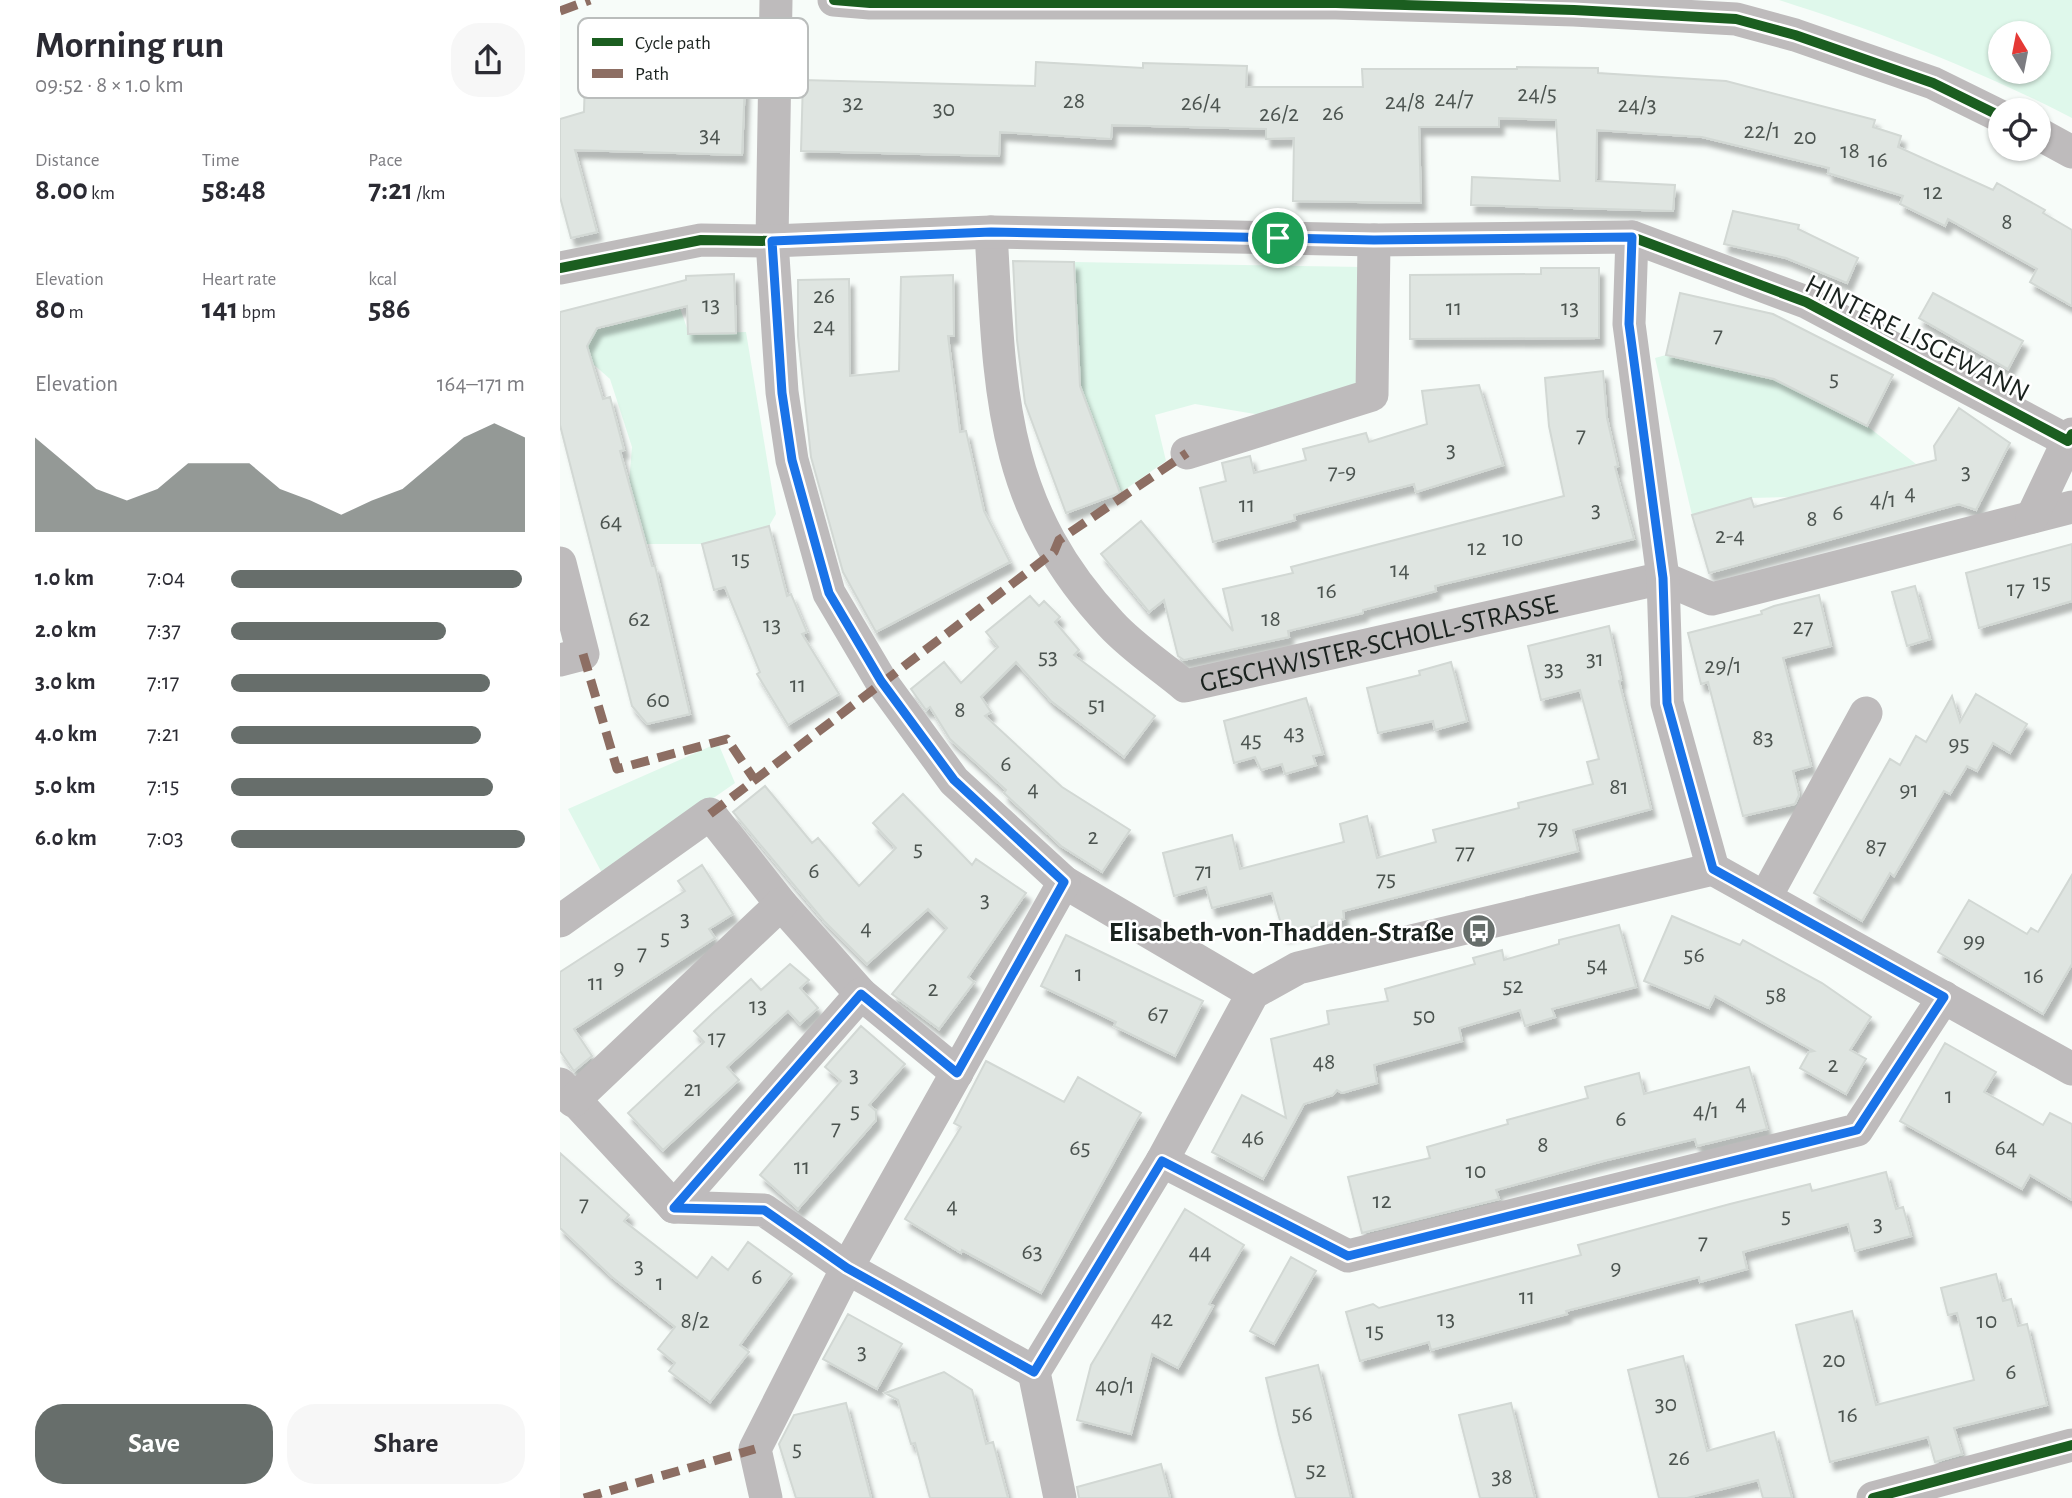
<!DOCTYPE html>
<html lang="en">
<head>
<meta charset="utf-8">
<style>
  :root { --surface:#fff; --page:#f7f7f7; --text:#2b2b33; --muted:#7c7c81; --accent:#676e6b }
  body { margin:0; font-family:"Alegreya Sans",sans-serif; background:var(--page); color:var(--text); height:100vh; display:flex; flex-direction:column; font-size:26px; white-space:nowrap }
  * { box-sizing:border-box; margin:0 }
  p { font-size:23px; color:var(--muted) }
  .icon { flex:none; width:38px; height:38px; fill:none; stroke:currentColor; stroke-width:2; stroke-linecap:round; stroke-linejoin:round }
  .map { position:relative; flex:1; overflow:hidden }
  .details { display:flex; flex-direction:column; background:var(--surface); width:560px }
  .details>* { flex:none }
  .needle { width:46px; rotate:350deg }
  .tools { position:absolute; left:1428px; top:21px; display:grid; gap:14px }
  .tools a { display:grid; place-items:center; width:63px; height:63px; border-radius:50%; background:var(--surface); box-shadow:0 2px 5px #0004; font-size:35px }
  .pin { position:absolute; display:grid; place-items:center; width:60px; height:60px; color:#fff; margin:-30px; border:4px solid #fff; border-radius:50%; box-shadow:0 2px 7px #0007 }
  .round { display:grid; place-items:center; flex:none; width:74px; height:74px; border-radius:28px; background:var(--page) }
  .headline { display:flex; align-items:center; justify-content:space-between; height:119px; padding:0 35px }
  h1 { font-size:38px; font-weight:600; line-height:52px }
  .metrics { display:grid; grid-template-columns:repeat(3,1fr); gap:10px; height:119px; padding:7px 35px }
  .metrics div { display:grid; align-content:center }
  .metrics b { font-size:30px; font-weight:600 }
  .metrics small { font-size:19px; font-weight:400 }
  .metrics p { font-size:19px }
  .chart { height:196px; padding:14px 35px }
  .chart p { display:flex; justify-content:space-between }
  .chart svg { width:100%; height:126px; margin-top:7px; fill:var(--accent); opacity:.7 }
  .button { display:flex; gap:14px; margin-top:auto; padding:14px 35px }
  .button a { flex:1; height:80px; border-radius:28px; background:var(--accent); color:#fff; font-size:28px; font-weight:600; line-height:80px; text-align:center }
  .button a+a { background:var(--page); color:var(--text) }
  ul { padding:0 35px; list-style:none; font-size:23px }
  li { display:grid; grid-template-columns:112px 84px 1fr; align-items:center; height:52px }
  li i { height:18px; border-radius:9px; background:var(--accent) }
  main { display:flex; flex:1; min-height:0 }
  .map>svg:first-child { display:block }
  .green { fill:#dff8eb; fill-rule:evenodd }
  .building { fill:#dfe5e1; stroke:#d2d8d4; stroke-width:2; filter:url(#shadow) }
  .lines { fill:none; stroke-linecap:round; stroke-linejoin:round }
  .minor { stroke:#bebbbc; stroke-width:33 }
  .quiet { stroke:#8d6e63; stroke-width:9; stroke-dasharray:18 9; stroke-linecap:butt }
  .cycleway-casing { stroke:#fff; stroke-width:15 }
  .cycleway { stroke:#1b5e20; stroke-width:10 }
  .route-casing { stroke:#fff; stroke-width:14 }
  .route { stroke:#1a73e8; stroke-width:9 }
  .labels { text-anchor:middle; stroke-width:5; stroke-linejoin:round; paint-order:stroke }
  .number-label { font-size:24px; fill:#4c5450 }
  .street-label { font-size:28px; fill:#1a221e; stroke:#fff }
  .poi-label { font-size:28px; font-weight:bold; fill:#1a221e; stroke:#fff; text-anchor:end }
  .key { fill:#fff; stroke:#babdbc; stroke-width:2 }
  .key-label { font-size:19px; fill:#1a221e }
</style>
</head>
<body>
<main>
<section class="details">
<div class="headline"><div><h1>Morning run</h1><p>09:52 · 8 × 1.0 km</p></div><a class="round"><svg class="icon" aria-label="share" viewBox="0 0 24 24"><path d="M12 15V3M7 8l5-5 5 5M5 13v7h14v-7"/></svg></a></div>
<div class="metrics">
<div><p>Distance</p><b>8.00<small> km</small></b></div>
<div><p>Time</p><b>58:48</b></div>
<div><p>Pace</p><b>7:21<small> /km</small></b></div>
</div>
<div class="metrics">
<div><p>Elevation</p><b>80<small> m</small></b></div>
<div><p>Heart rate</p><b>141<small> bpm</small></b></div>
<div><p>kcal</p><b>586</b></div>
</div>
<div class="chart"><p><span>Elevation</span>164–171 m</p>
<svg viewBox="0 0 160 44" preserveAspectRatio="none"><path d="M0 44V11L10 20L20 29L30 33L40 29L50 20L60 20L70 20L80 29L90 33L100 38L110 33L120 29L130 20L140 11L150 6L160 11V44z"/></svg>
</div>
<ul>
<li><b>1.0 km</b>7:04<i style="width:99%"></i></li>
<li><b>2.0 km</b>7:37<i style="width:73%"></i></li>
<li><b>3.0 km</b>7:17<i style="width:88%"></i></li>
<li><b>4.0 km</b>7:21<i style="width:85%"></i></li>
<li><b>5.0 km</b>7:15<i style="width:89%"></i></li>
<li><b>6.0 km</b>7:03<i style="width:100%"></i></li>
</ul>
<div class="button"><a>Save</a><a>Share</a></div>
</section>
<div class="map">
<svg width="1512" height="1498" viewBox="0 0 1512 1498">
  <defs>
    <filter id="shadow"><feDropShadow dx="4.5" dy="8" stdDeviation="2" flood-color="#0004"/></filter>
  </defs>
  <rect width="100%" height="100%" fill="#f7fcf9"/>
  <!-- green -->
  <path class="green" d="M1219 0H1512V118C1415 68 1322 33 1219 0ZM1479 33V72H1440V33Z
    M514 262 803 267 798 392 701 415 635 404 595 415 606 461 560 493 520 387Z
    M120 308 129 334 186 332 216 514 209 526 142 544H85L69 484 72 447 50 379 32 363 24 333Z
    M1106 355 1216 380 1307 426 1356 464 1233 497 1191 498 1132 515 1095 358Z
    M158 743 175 783 43 875 8 809Z"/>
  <!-- building -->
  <path class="building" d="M476 62 583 68V63L687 66 686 87H803L802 69H957V67L1038 68V73L1166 81 1315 120 1313 127 1341 136 1338 147 1433 190 1437 183 1485 210 1483 213 1512 230V306L1470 282 1477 269 1388 219 1385 226 1340 204 1343 196 1268 173 1269 168 1142 137 1037 130 1036 181 1115 185 1113 211 911 205 912 177 1000 181 996 120 939 118V127H859L861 203 733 201 734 138 706 139V129L552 125 551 139 440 132 439 156 241 151 243 80 475 86Z
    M25 78 185 82 182 155 15 150 37 232 11 238 0 197V119L24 112Z
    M1173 211 1239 225 1238 229 1298 258 1287 283 1226 258 1164 244Z
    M453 261 514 262 520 386 560 493 506 513 465 403 457 340Z
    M981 268H1039V338L850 339V275L981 274Z
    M174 274 176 333 128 334 127 306 37 328 27 346 43 399 50 397 64 450 60 451 92 566H95L130 714 87 724 72 706 0 425V312L126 280V276Z
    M393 275 394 336H388L400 432 406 431 424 511 450 562 316 632 283 572 251 457 238 336V280L289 279 290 376 339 371 341 277Z
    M1120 293 1213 314 1333 375 1307 426 1214 379 1106 355Z
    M1373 293 1463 341 1448 369 1359 318Z
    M1043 371 1047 418 1058 466 1055 467 1074 539 875 586 876 591 803 610V613L728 631 729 637 624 660 618 656 604 600 589 612 541 554 581 521 673 631 663 589 733 573 731 567 1004 496 989 426 985 378Z
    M919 385 943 465 856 492 854 484 734 515 735 520 653 542 640 488 666 481 662 463 690 456 694 473 746 460 743 449 806 433 809 442 867 424 862 391Z
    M1399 408 1450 443 1416 510 1399 504 1149 573 1132 515 1191 498 1194 507 1376 460 1374 446Z
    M209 526 227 596 231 594 247 632 242 634 279 694 228 725 197 674 200 672 165 587 154 590 142 544Z
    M1512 544V601L1419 628 1406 573Z
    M1355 586 1370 639 1347 646 1332 592Z
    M1259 595 1271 646 1223 658 1251 766 1233 771 1239 795 1235 804 1183 816 1148 682 1141 684 1128 633 1202 614 1201 611 1214 606Z
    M470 596 479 606 484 601 500 617 495 622 519 650 514 655 595 716 564 757 491 701 456 662 421 697 431 712 425 716 502 787 570 830 542 872 501 846 444 793 446 790 390 739 370 707 366 710 351 689 384 662 401 683 438 647 426 632Z
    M1049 626 1061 680 1059 681 1091 809 1013 830 1018 851 783 911 784 919 724 934 712 893 652 908 646 887 614 896 603 853 672 835 680 869 784 842 780 824 807 816 817 858 876 842 873 830 959 808 958 803 1033 784 1027 762 1039 759 1020 690 981 700 968 646Z
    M891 662 907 721 875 730 873 721 818 733 807 688 860 675 859 671Z
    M1416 694 1467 724 1450 753 1433 743 1417 771 1407 766 1390 794 1384 791 1334 876 1330 873 1302 921 1254 893 1330 759 1340 765 1356 736 1366 742 1392 696 1400 722Z
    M746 698 763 754 753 756 756 765 725 774 722 764 701 770 695 757 674 763 664 721Z
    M205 786 252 843 258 838 299 886 336 848 313 823 343 794 412 865 416 859 466 893 408 977 414 982 379 1029 332 994 387 928 368 909 307 964 264 921 173 812Z
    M142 865 173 914 149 929 155 938 14 1029 32 1056 14 1071 0 1051V972L125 891 118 881Z
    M1512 875V964L1483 1014 1378 952 1409 900 1467 934 1471 928 1478 932Z
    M1112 916 1180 945 1183 940 1262 983 1311 1017 1290 1050 1306 1059 1286 1094 1240 1068 1249 1052 1254 1051 1155 996 1149 1008 1084 981Z
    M1059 925 1076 987 992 1009 995 1017 965 1026 960 1010 899 1028 902 1041 814 1065 817 1083 782 1093 777 1090 773 1095 744 1104 703 1179 652 1152 682 1095 726 1118 711 1039 769 1024 767 1011 828 1001 825 989 915 964 913 958 942 950 944 960 999 944V940Z
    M506 935 643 1001 615 1056 554 1026 556 1022 481 986Z
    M230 964 249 980 240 988 258 1008 240 1024 228 1011 167 1067 179 1080 103 1150 68 1113 144 1042 134 1031 153 1013 191 979 201 990Z
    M301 1026 345 1064 309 1105 316 1111V1120L238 1209 200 1175 281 1081 265 1067Z
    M1385 1043 1436 1072 1424 1092 1483 1125 1490 1113 1512 1124V1200L1470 1175 1462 1189 1340 1121Z
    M426 1061 504 1102 518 1077 581 1113 481 1293 402 1250 401 1253 345 1219 401 1127 394 1123Z
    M1189 1067 1207 1129 1137 1146 1135 1139 1043 1161 936 1190 939 1199 802 1233 788 1177 870 1158 867 1147 948 1124 947 1120 1028 1098 1025 1087 1079 1073 1084 1094Z
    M0 1153 69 1215 64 1221 137 1278 152 1257 168 1270 188 1242 232 1274 180 1345 189 1352 150 1402 109 1371 115 1363 98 1349 115 1327 52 1277 0 1228Z
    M1326 1172 1336 1209 1343 1207 1351 1236 1295 1251 1288 1224 1183 1252 1187 1269 1140 1282 1139 1277 1006 1311 1007 1314 871 1350 869 1342 800 1361 786 1312 813 1304 819 1308 1021 1255 1018 1245 1170 1204 1250 1184 1252 1191Z
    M625 1209 684 1245 649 1304 653 1306 618 1368 592 1354 571 1434 517 1420 531 1365Z
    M731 1257 756 1271 714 1344 690 1331Z
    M1436 1274 1443 1301 1451 1299 1458 1326 1467 1324 1487 1405 1394 1428 1402 1454 1375 1462 1368 1437 1270 1462 1236 1325 1292 1311 1316 1405 1414 1380 1397 1313 1388 1315 1381 1288Z
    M288 1314 342 1344 317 1389 263 1359Z
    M1123 1356 1147 1451 1214 1432 1232 1498H1203L1198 1480 1127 1498H1099L1068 1370Z
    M758 1365 772 1420 791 1498H736L719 1434 706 1378Z
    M384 1372 412 1390 426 1444 433 1442 448 1498H370L355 1443 351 1444 338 1400 325 1393Z
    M286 1403 311 1498H236L219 1444 234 1415Z
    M951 1403 975 1498H920L899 1415Z
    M601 1464 610 1498H519L517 1487Z"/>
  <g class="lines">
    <!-- minor -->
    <g class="minor">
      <path d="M216 0 212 241 222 392 232 460 269 593 321 681 394 781 504 882 693 993"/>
      <path d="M274 0 310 3H776L1014 10 1176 19 1235 35 1373 83 1440 116"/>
      <path d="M1479 134 1512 152"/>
      <path id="s1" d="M431 232C440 386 438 504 551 624 572 647 601 666 625 686L1103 578 1152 599 1512 507"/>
      <path d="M1072 237 1069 324 1103 578 1107 703 1153 869"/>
      <path d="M0 268 141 240 212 241 431 232 814 240 1072 237 1246 302 1508 441 1512 434"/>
      <path d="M627 453 812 395 814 240"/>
      <path d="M1472 517 1508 441 1512 443"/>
      <path d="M0 563 23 654 0 660"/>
      <path d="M1205 898 1306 713"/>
      <path d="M0 921 150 814 221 904 301 994 397 1073"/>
      <path d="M0 1084 114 1207 204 1210 287 1268 474 1372"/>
      <path d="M13 1101 221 904"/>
      <path d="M602 1161 788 1256 1297 1130 1384 997"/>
      <path d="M114 1207 301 994"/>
      <path d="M206 1498 195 1449 287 1268 504 882"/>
      <path d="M500 1498 474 1372 602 1161 693 993 738 968 1153 869 1512 1069"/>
      <path d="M1313 1498 1512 1445"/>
    </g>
    <!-- quiet -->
    <path class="quiet" d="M0 11 30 0
      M23 654 57 769 167 739 194 779
      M150 814 494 552 499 540 627 453
      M24 1498 195 1449"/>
    <!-- cycleway casing -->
    <g class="cycleway-casing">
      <path id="cycleway" d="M274 0 310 3H776L1014 10 1176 19 1235 35 1373 83 1440 116
        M0 268 141 240 212 241 431 232 814 240 1072 237 1246 302 1508 441 1512 434
        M1313 1498 1512 1445"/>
    </g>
    <!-- cycleway -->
    <use href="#cycleway" class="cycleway"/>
  </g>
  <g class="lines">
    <!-- route casing -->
    <g class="route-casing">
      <path id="route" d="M431 232 814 240 1072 237 1069 324 1103 578 1107 703 1153 869 1384 997 1297 1130 788 1256 602 1161 474 1372 287 1268 204 1210 114 1208 301 994 397 1073 504 882 394 780 321 681 269 593 232 460 222 393 212 241Z"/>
    </g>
    <!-- route -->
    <use href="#route" class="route"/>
  </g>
  <!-- icons -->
  <defs>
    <g id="bus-disc" transform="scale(1.75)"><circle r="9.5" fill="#676e6b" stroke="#fff"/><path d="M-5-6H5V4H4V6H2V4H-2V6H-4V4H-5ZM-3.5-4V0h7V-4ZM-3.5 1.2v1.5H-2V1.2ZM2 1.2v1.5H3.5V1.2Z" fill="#fff"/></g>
  </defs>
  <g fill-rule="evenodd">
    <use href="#bus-disc" x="919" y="931"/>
  </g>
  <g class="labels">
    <!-- number labels -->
    <g class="number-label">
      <text x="977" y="101">24/5</text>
      <text x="894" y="106">24/7</text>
      <text x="514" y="108">28</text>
      <text x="845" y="109">24/8</text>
      <text x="293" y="110">32</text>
      <text x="641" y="110">26/4</text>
      <text x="1077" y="112">24/3</text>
      <text x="384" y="116">30</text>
      <text x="773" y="120">26</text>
      <text x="719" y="121">26/2</text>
      <text x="1202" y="138">22/1</text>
      <text x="150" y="142">34</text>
      <text x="1245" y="144">20</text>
      <text x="1290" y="158">18</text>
      <text x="1318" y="167">16</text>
      <text x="1373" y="199">12</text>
      <text x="1447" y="229">8</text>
      <text x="264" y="303">26</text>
      <text x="151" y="312">13</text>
      <text x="894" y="315">11</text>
      <text x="1010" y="315">13</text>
      <text x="264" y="333">24</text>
      <text x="1158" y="342">7</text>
      <text x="1274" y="386">5</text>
      <text x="1021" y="442">7</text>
      <text x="891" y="457">3</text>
      <text x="782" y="479">7-9</text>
      <text x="1406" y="479">3</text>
      <text x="1350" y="500">4</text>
      <text x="1323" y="507">4/1</text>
      <text x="687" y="512">11</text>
      <text x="1036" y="517">3</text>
      <text x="1278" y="520">6</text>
      <text x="1252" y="526">8</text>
      <text x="51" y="529">64</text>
      <text x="1170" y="543">2-4</text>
      <text x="953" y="546">10</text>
      <text x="917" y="555">12</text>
      <text x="181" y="566">15</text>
      <text x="840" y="577">14</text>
      <text x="1482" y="589">15</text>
      <text x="1456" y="596">17</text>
      <text x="767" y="598">16</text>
      <text x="79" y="626">62</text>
      <text x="711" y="626">18</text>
      <text x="212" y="632">13</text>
      <text x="1243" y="634">27</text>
      <text x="488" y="664">53</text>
      <text x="1035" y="666">31</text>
      <text x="1163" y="673">29/1</text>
      <text x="994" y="676">33</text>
      <text x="238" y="692">11</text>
      <text x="98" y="707">60</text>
      <text x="537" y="712">51</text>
      <text x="400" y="717">8</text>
      <text x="734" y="740">43</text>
      <text x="1203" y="745">83</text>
      <text x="691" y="747">45</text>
      <text x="1399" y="751">95</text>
      <text x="446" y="771">6</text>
      <text x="1059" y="794">81</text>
      <text x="473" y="796">4</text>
      <text x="1349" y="797">91</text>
      <text x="988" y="835">79</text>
      <text x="533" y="844">2</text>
      <text x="1316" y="854">87</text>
      <text x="358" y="856">5</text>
      <text x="905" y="859">77</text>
      <text x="254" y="878">6</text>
      <text x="644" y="878">71</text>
      <text x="826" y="886">75</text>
      <text x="425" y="907">3</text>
      <text x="125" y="926">3</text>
      <text x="306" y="935">4</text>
      <text x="105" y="945">5</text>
      <text x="1414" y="948">99</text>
      <text x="82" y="960">7</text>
      <text x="1134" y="962">56</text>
      <text x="1037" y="972">54</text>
      <text x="59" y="975">9</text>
      <text x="519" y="981">1</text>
      <text x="1474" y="983">16</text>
      <text x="36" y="990">11</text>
      <text x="953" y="993">52</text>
      <text x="373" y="996">2</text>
      <text x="1216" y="1002">58</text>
      <text x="198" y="1013">13</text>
      <text x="598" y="1021">67</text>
      <text x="864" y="1023">50</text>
      <text x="157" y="1045">17</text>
      <text x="764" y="1069">48</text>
      <text x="1273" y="1072">2</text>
      <text x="294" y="1082">3</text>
      <text x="133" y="1096">21</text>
      <text x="1389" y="1103">1</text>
      <text x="1181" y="1110">4</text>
      <text x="295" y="1118">5</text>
      <text x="1146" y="1118">4/1</text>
      <text x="1061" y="1126">6</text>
      <text x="276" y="1135">7</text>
      <text x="693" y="1145">46</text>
      <text x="983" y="1152">8</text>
      <text x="520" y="1155">65</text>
      <text x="1446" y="1155">64</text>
      <text x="242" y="1174">11</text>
      <text x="916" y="1178">10</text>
      <text x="822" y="1208">12</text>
      <text x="24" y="1211">7</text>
      <text x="392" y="1213">4</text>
      <text x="1226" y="1223">5</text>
      <text x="1318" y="1231">3</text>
      <text x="1143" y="1249">7</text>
      <text x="472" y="1259">63</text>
      <text x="640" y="1259">44</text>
      <text x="79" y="1273">3</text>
      <text x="1056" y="1275">9</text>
      <text x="197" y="1284">6</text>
      <text x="100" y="1290">1</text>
      <text x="967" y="1304">11</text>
      <text x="602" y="1326">42</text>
      <text x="886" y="1326">13</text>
      <text x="135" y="1328">8/2</text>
      <text x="1427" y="1328">10</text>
      <text x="815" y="1338">15</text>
      <text x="302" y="1359">3</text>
      <text x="1274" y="1367">20</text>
      <text x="1451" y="1379">6</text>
      <text x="555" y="1393">40/1</text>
      <text x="1106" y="1411">30</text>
      <text x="742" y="1421">56</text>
      <text x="1288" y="1422">16</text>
      <text x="237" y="1456">5</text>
      <text x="1119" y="1465">26</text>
      <text x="756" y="1477">52</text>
      <text x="942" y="1484">38</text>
    </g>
    <!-- street labels -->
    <g class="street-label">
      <text transform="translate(1358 337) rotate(27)" y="10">HINTERE LISGEWANN</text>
      <text dy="10" stroke="none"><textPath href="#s1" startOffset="716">GESCHWISTER-SCHOLL-STRASSE</textPath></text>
    </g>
    <!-- poi labels -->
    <g class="poi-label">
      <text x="894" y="941">Elisabeth-von-Thadden-Straße</text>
    </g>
  </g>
  <!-- legend -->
  <rect x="18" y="18" width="230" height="80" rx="10" class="key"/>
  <rect x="32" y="38" width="31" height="8" fill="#1b5e20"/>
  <rect x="32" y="69" width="31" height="9" fill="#8d6e63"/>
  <g class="key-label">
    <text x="75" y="49">Cycle path</text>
    <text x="75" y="80">Path</text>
  </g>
</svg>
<div class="tools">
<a><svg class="needle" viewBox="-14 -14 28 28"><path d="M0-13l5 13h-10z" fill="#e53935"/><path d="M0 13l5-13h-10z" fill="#7c7c81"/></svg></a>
<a><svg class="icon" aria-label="locate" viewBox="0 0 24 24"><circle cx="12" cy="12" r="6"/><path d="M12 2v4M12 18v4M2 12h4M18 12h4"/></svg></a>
</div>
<div class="pin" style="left:718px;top:238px;background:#1e9e55"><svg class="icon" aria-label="arrive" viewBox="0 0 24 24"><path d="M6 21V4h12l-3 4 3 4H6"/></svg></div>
</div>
</main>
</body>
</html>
